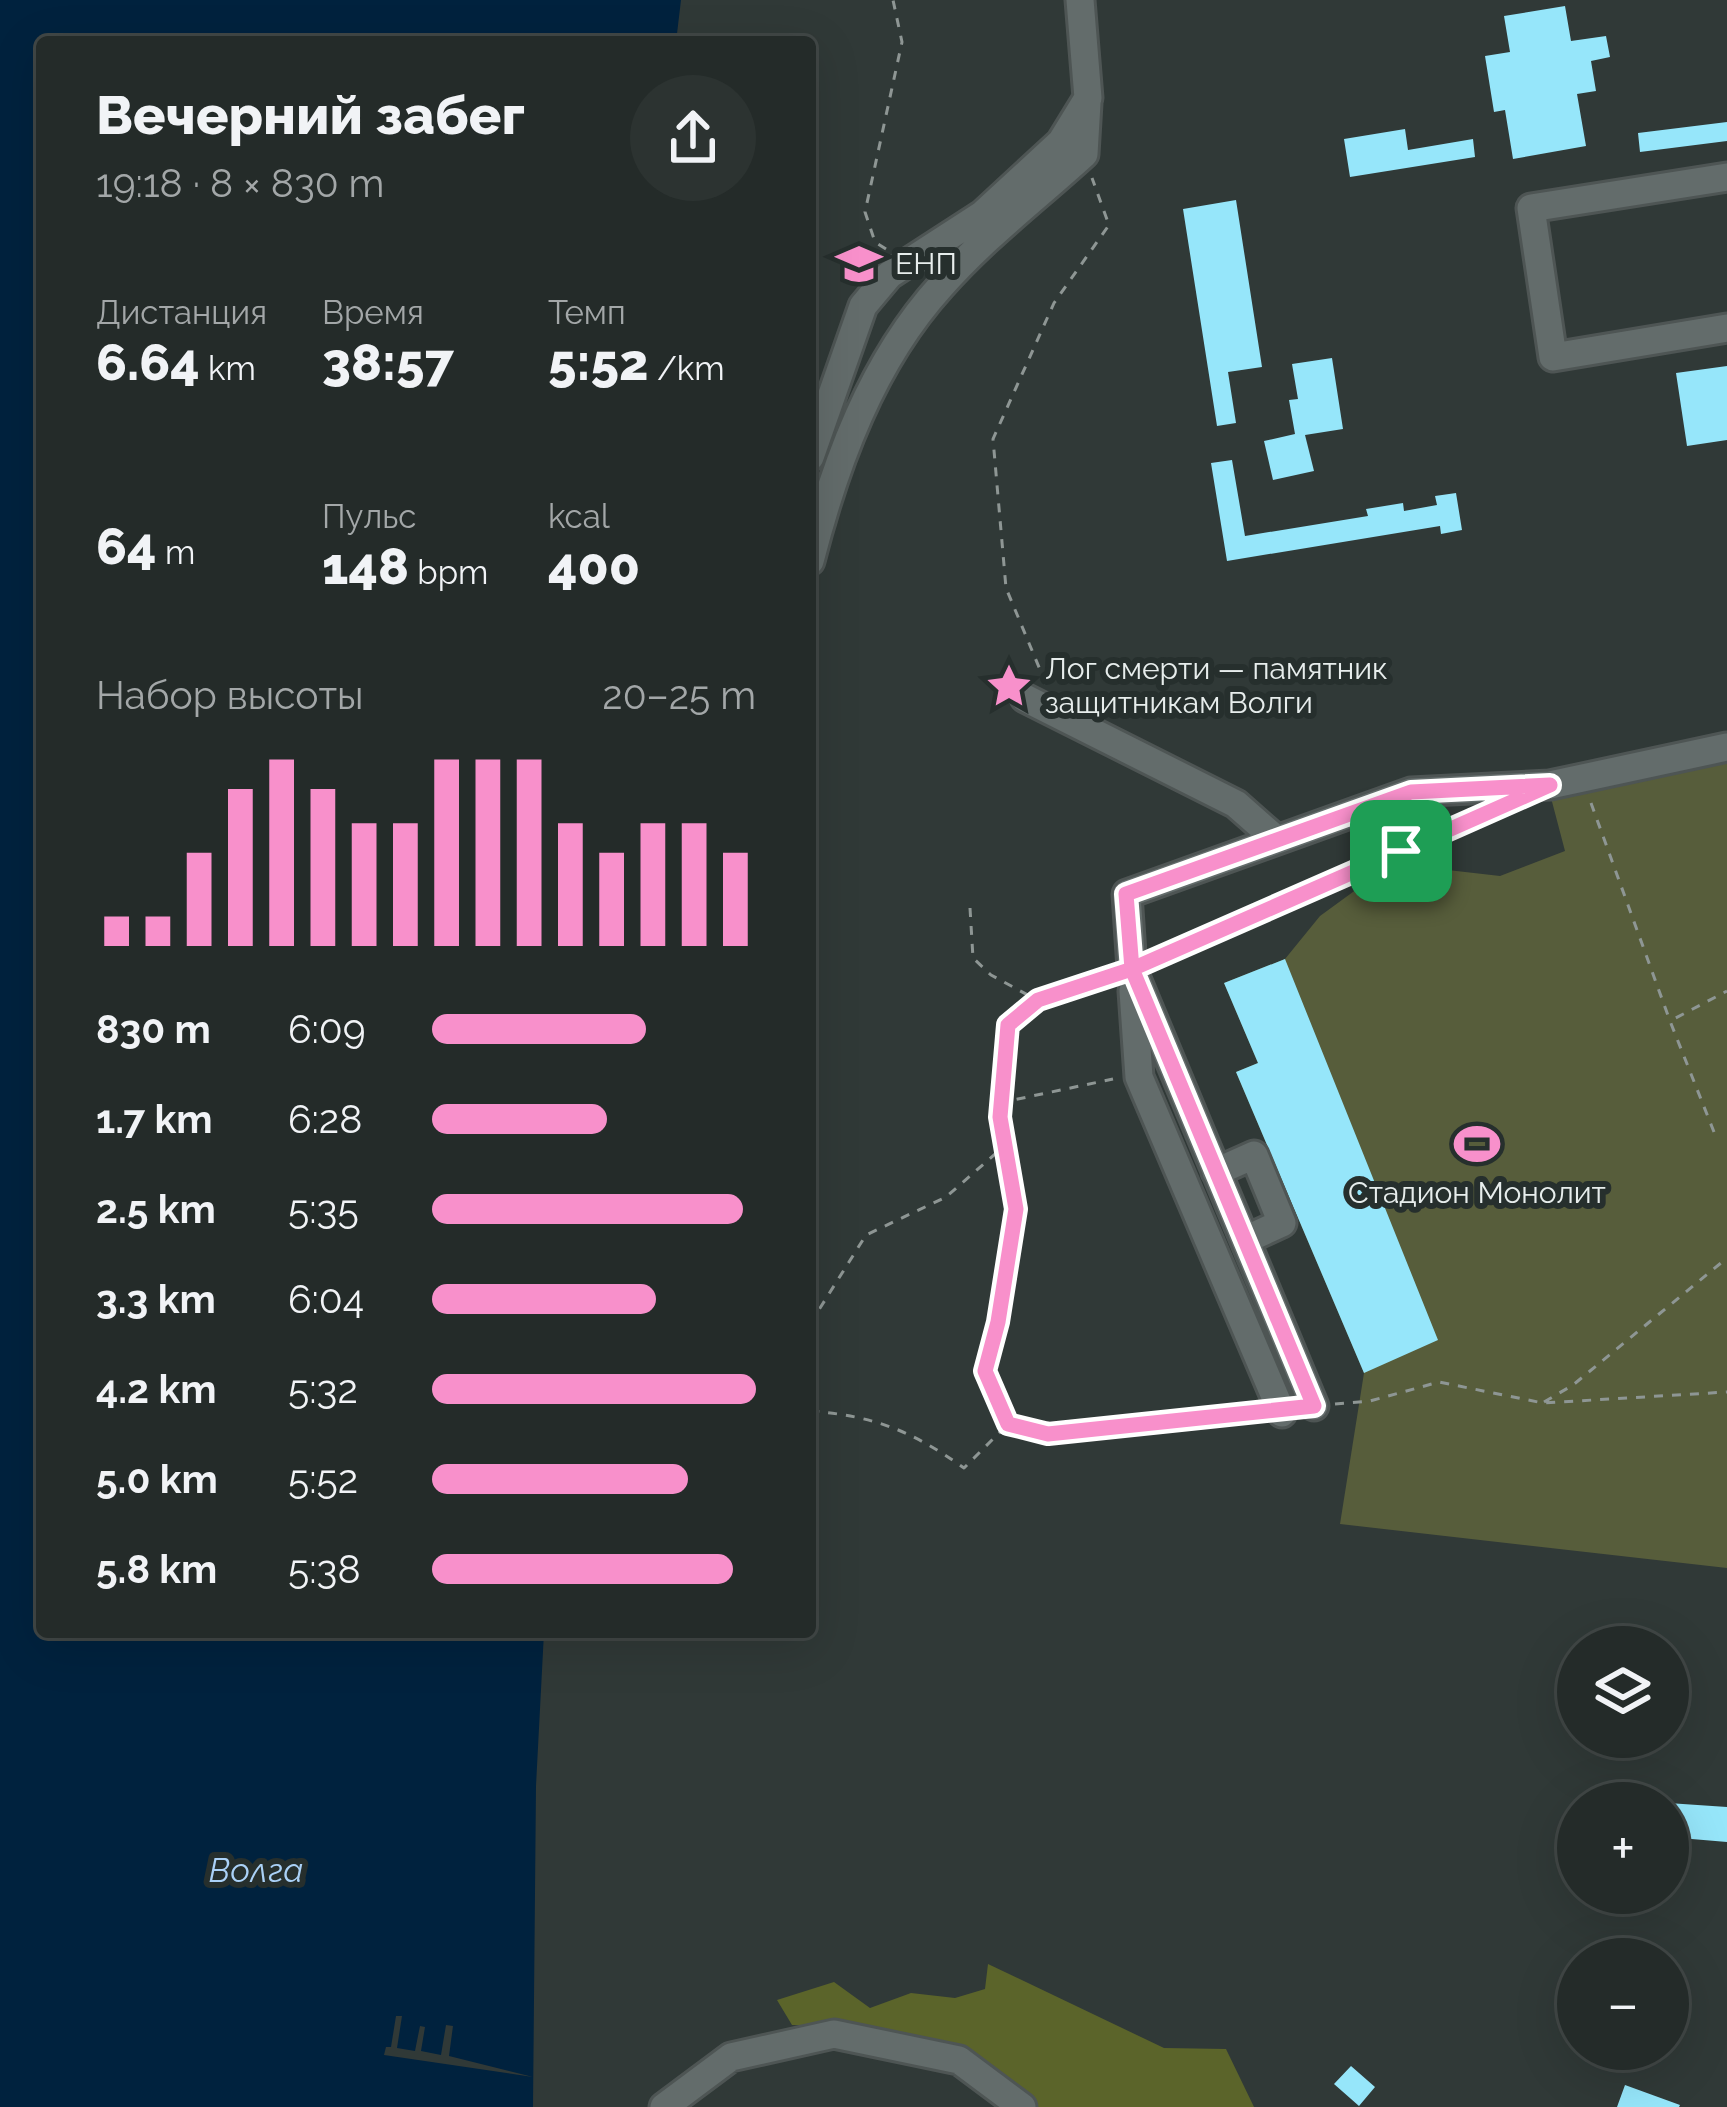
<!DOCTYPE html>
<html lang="ru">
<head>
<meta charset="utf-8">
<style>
  :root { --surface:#242b29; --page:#2c3331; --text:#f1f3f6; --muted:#a3a7a8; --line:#414746; --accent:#f890cb }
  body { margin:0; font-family:Raleway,sans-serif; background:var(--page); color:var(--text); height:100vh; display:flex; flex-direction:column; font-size:45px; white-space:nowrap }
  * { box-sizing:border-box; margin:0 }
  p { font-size:39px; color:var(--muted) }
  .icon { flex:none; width:66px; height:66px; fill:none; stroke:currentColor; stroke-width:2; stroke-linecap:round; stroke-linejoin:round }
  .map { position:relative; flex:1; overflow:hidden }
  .side { position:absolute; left:36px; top:36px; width:780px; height:1602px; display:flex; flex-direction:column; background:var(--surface); border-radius:12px; box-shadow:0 12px 48px #0002,0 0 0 3px var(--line) }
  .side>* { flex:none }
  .controls { position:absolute; left:1557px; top:1626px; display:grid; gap:24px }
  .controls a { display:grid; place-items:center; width:132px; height:132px; border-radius:50%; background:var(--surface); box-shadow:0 12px 48px #0002,0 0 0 3px var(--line); font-size:60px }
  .pin { position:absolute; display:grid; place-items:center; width:102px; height:102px; color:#fff; margin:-51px; border-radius:24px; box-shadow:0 6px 18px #0006 }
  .round { display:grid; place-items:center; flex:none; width:126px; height:126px; border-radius:63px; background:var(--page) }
  .overview { display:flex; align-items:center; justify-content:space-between; height:204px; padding:0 60px }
  h1 { font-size:54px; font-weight:800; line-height:90px }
  .metrics { display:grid; grid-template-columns:repeat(3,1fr); gap:18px; height:204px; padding:12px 60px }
  .metrics div { display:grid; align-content:center }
  .metrics b { font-size:51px; font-weight:800 }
  .metrics small { font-size:33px; font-weight:400 }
  .metrics p { font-size:33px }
  .chart { height:336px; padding:24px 60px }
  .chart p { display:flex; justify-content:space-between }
  .chart svg { width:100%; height:216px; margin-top:12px; stroke:var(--accent); stroke-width:6 }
  ul { padding:0 60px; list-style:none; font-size:39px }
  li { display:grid; grid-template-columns:192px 144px 1fr; align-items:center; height:90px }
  li i { height:30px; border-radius:15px; background:var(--accent) }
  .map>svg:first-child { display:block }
  .green { fill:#575d3b }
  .forest { fill:#5b642a }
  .water { fill:#00223e }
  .pier { fill:#303937 }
  .building { fill:#96e6fa }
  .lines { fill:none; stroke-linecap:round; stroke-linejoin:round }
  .minor-casing { stroke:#4e5554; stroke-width:33 }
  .path { stroke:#8e9694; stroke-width:3; stroke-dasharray:9 9; stroke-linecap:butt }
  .minor { stroke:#636c6b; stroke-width:27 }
  .route-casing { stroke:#fff; stroke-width:24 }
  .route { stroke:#f890cb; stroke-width:15 }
  .labels { text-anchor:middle; stroke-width:12; stroke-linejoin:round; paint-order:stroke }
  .poi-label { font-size:30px; fill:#e7edec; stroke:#262f2d; text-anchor:start }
  .water-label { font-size:33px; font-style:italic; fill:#aad1f7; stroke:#262f2d }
</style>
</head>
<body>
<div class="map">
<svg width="1727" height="2107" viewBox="0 0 1727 2107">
  <rect width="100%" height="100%" fill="#303937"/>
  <!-- green -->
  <path class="green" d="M1727 756V1568L1340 1524 1364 1373 1236 1072 1258 1063 1224 983 1285 959 1320 916 1368 881 1439 869 1500 876 1565 851 1550 794Z"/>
  <!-- forest -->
  <path class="forest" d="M988 1964 1164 2048 1226 2049 1254 2107H1037L970 2057 843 2027 792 2025 777 2000 834 1982 870 2008 911 1993 955 1998 985 1989Z"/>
  <!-- water -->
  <path class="water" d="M0 0H681L676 42H42V1632H544L536 1786 533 2107H0Z"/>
  <!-- pier -->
  <path class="pier" d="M396 2016H402L397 2048 415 2051 420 2026 425 2027 421 2051 441 2055 446 2025 453 2026 449 2056 533 2077 384 2055 386 2047H391Z"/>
  <!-- building -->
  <path class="building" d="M1565 6 1571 41 1606 36 1610 57 1591 61 1596 91 1577 94 1586 146 1513 159 1505 110 1494 112 1485 56 1510 52 1504 16Z
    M1727 122V141L1640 152 1638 133Z
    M1405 129 1408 150 1473 139 1475 157 1350 177 1344 139Z
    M1236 200 1262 367 1228 372 1236 423 1217 426 1183 209Z
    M1332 358 1343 429 1305 435 1314 471 1273 480 1264 441 1295 434 1289 400 1298 399 1292 364Z
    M1727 366V440L1687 446 1676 373Z
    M1232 460 1245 536 1368 516 1366 509 1403 503 1404 511 1437 505 1435 496 1456 493 1462 530 1441 534 1440 526 1227 561 1211 463Z
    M1285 959 1438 1340 1364 1373 1236 1072 1258 1063 1224 983Z
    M1668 1803 1727 1807V1842L1668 1837Z
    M1351 2066 1375 2087 1359 2106 1334 2084Z
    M1625 2085 1680 2105 1679 2107H1617Z"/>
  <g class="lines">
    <!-- minor casing -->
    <g class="minor-casing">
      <path id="minor" d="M1727 177 1531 208 1553 357 1727 328
        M810 457 863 306 889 275 983 214 1061 142 1088 98 1080 0
        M810 561C835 463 872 362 941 286 983 238 1037 197 1084 154L1087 103
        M1025 698 1236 804 1277 840
        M1133 991 1139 1077 1282 1413
        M1216 1172 1254 1155 1282 1223 1245 1240
        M1314 1406 1132 969 1127 894 1411 792 1550 785 1727 747
        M664 2107 731 2057 834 2034 959 2060 1022 2107"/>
    </g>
    <!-- path -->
    <path class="path" d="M886 249 875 242 865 212 902 42 893 0
      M1046 684 1006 588 993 439 1054 303 1109 225 1092 178
      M1591 803 1670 1021
      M970 908 973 958 991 975 1037 1000
      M1156 958 1488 813
      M1108 977 1038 1001 1008 1025 1000 1117 1016 1209 998 1322 985 1371 1008 1424 1048 1434 1260 1415
      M999 1103 1113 1079
      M1714 1132 1670 1021 1727 991
      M810 1324 866 1235 946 1197 1002 1148
      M1544 1402 1573 1385 1727 1258
      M1335 1404 1370 1401 1439 1382 1543 1403 1727 1392
      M810 1411C875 1416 912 1431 964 1468L1007 1425"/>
    <!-- minor -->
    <use href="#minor" class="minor"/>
  </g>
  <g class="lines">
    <!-- route casing -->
    <g class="route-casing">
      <path id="route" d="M1401 851 1132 969 1038 1000 1008 1025 1000 1117 1016 1209 998 1322 985 1371 1008 1424 1048 1434 1314 1406 1132 969 1126 894 1411 792 1550 785 1401 851"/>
    </g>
    <!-- route -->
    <use href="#route" class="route"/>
  </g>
  <!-- icons -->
  <defs>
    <g id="school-bare" transform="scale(3.6)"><path d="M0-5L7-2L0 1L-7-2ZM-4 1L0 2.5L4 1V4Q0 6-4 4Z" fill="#f890cb" stroke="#262f2d" stroke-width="2.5" paint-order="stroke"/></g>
    <g id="sight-bare" transform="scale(3.6)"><path d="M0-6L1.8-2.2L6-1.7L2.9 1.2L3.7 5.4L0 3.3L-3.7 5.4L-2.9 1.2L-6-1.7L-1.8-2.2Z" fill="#f890cb" stroke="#262f2d" stroke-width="2.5" paint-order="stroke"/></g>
    <g id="stadium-bare" transform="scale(3.6)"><path d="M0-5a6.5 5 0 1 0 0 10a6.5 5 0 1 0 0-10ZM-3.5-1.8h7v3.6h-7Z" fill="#f890cb" stroke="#262f2d" stroke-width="2.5" paint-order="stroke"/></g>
  </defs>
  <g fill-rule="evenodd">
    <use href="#school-bare" x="859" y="264"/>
    <use href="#sight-bare" x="1009" y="686"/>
    <use href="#stadium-bare" x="1477" y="1144"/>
  </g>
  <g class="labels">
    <!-- poi labels -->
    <g class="poi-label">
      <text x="895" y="274">ЕНП</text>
      <text x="1045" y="679">Лог смерти — памятник<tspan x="1045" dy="34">защитникам Волги</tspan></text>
      <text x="1477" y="1203" text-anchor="middle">Стадион Монолит</text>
    </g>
    <!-- water labels -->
    <g class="water-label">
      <text x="256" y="1882">Волга</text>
    </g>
  </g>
</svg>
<div class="controls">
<a><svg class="icon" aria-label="layers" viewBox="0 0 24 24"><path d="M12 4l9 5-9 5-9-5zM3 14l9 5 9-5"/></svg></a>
<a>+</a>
<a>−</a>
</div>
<div class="pin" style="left:1401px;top:851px;background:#1e9e55"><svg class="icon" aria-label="arrive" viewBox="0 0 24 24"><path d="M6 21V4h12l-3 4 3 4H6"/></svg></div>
<section class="side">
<div class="overview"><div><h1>Вечерний забег</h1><p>19:18 · 8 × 830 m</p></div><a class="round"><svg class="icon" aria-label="share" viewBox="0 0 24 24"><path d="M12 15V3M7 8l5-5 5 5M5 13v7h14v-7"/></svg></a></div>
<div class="metrics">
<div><p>Дистанция</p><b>6.64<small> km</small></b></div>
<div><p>Время</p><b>38:57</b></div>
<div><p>Темп</p><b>5:52<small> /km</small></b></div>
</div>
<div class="metrics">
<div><b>64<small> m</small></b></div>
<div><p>Пульс</p><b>148<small> bpm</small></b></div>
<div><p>kcal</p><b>400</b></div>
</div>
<div class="chart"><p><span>Набор высоты</span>20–25 m</p>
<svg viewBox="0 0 160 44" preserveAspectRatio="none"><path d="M5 44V38M15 44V38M25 44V25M35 44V12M45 44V6M55 44V12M65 44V19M75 44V19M85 44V6M95 44V6M105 44V6M115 44V19M125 44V25M135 44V19M145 44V19M155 44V25"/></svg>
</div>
<ul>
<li><b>830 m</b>6:09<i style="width:66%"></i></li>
<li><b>1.7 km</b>6:28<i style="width:54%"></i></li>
<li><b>2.5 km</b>5:35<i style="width:96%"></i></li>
<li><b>3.3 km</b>6:04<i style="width:69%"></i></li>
<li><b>4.2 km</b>5:32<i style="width:100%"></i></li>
<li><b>5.0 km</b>5:52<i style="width:79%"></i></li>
<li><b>5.8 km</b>5:38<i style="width:93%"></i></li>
</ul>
</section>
</div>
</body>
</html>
